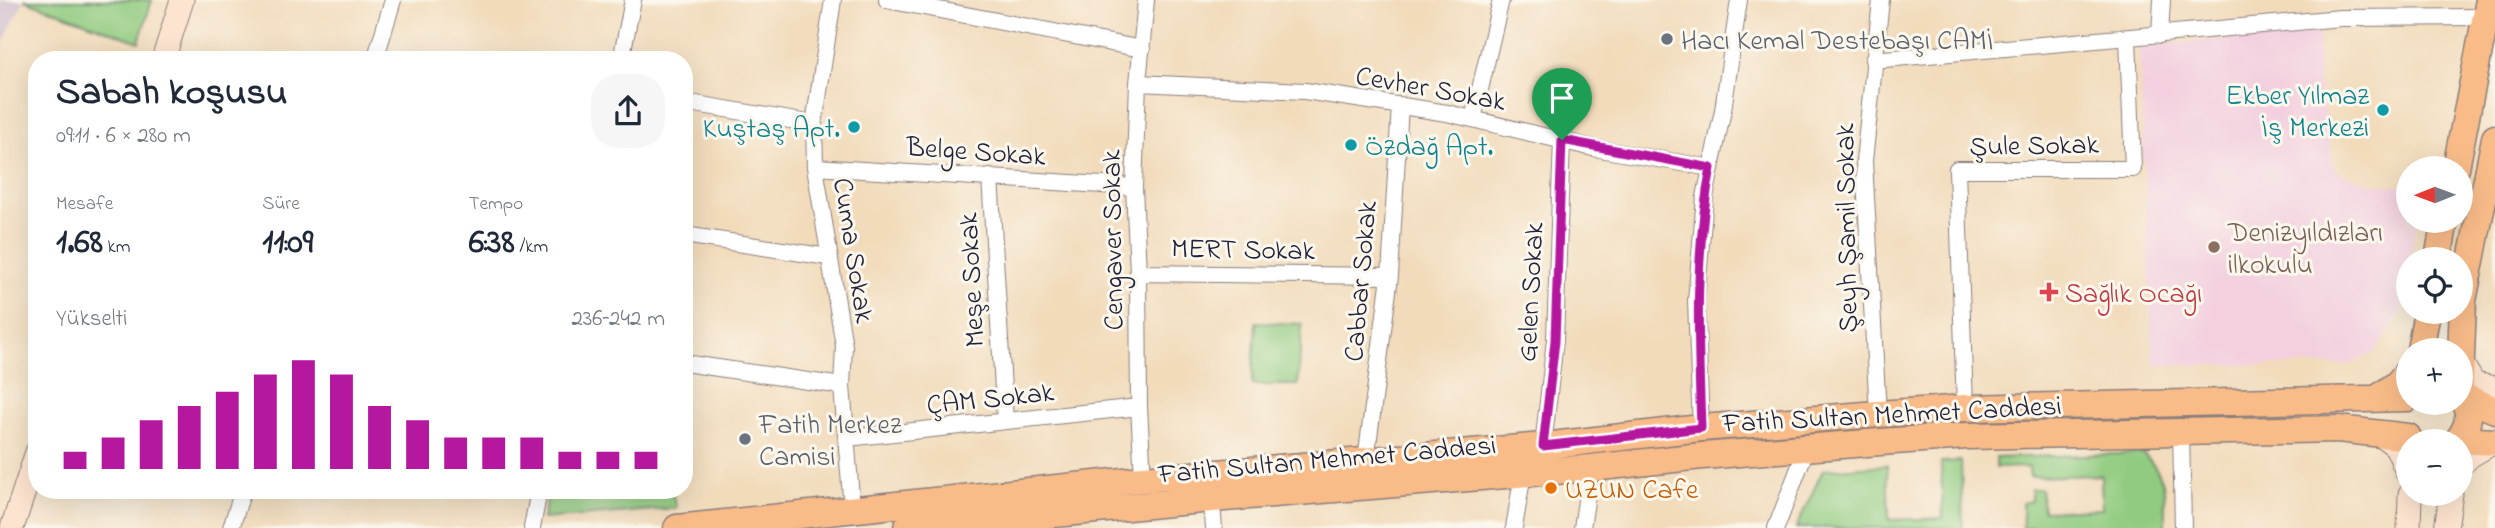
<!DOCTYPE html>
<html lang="tr">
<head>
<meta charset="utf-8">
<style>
  :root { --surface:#fff; --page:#f6f6f7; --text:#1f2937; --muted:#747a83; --accent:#b5179e }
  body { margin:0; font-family:"Indie Flower",sans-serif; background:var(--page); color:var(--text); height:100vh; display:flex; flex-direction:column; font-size:26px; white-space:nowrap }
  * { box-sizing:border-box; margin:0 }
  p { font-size:23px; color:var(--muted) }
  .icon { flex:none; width:38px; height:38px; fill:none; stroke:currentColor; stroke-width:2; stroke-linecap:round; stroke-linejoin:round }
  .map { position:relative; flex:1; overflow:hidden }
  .drawer { position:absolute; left:28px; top:51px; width:665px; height:448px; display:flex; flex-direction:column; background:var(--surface); border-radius:28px; box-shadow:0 7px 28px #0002 }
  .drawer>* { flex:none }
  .needle { width:46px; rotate:269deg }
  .buttons { position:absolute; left:2396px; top:156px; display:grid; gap:14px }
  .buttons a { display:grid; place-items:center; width:77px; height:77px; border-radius:50%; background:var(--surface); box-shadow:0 7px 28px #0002; font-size:35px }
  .pin { position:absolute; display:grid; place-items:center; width:60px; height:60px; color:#fff; margin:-72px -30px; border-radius:50% 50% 50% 0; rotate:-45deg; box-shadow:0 0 7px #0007 }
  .pin .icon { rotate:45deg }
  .round { display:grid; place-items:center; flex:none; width:74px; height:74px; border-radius:28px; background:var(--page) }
  .headline { display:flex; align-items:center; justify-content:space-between; height:119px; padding:0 28px }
  h1 { font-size:38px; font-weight:700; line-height:52px }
  .stats { display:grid; grid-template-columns:repeat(3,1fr); gap:10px; height:119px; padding:7px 28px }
  .stats div { display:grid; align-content:center }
  .stats b { font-size:35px; font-weight:700 }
  .stats small { font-size:19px; font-weight:400 }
  .stats p { font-size:19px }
  .chart { height:196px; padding:14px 28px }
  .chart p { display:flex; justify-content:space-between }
  .chart svg { width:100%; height:126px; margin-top:7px; stroke:var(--accent); stroke-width:6 }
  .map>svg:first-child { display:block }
  .built { fill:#f3cfdf }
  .industrial { fill:#cfbdce }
  .green { fill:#90cb7f; stroke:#59765d; stroke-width:2 }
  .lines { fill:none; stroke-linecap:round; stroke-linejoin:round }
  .street-casing { stroke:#8a7e7b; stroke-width:18 }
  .secondary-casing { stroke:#8a7e7b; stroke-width:25 }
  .primary-casing { stroke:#8a7e7b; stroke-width:29 }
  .street { stroke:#fff; stroke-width:16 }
  .secondary { stroke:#fde4d0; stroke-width:23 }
  .primary { stroke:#f9bc89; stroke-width:26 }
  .route-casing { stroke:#fff; stroke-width:14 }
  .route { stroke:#b5179e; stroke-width:9 }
  .worship-dot { fill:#6b7280; stroke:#fbf7ec; stroke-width:2.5 }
  .culture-dot { fill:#0f9aa8; stroke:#fbf7ec; stroke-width:2.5 }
  .education-dot { fill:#8d6e63; stroke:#fbf7ec; stroke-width:2.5 }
  .health-dot { fill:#e0444e; stroke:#fbf7ec; stroke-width:2.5 }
  .food-dot { fill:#e8710a; stroke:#fbf7ec; stroke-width:2.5 }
  .labels { text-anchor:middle; stroke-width:6; stroke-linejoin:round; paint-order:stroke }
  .worship-label { font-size:28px; fill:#5b616d; stroke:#fbf7ec; text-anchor:start }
  .street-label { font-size:28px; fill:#22223b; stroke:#fbf7ec }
  .culture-label { font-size:28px; fill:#0d838f; stroke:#fbf7ec; text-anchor:end }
  .education-label { font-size:28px; fill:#785e54; stroke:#fbf7ec; text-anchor:start }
  .health-label { font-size:28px; fill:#be3a42; stroke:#fbf7ec; text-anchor:start }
  .food-label { font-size:28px; fill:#c56008; stroke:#fbf7ec; text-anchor:start }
</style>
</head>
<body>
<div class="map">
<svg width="2495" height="528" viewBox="0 0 2495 528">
  <rect width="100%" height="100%" fill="#fbf7ec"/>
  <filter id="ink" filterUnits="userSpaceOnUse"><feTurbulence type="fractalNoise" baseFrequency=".0143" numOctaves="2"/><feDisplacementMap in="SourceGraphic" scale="14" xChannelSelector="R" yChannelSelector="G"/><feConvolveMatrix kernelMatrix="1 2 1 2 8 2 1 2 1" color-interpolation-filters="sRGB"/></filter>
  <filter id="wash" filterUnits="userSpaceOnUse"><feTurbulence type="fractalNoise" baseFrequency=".00686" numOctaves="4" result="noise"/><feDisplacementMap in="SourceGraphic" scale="28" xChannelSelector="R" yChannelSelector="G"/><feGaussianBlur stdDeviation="1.57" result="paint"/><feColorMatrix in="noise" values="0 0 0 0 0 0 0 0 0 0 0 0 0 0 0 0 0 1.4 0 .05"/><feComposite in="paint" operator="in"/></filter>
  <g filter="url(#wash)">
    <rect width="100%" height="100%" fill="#f2dbbb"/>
    <!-- built -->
    <path class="built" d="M2319 32 2318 81 2335 171 2369 183 2408 187V220L2417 221 2410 259H2408L2401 312 2374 353 2347 365H2153L2139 46Z"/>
    <!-- industrial -->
    <path class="industrial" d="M0 0H24L0 49Z"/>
    <!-- green -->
    <path class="green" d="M24 0H152L139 42Z
      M1256 322 1302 324 1298 385H1252Z
      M2142 453C2170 479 2164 493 2165 528H2023L2022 503 2031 501V489H2041L2043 511 2102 509 2101 475 2030 477 2029 467 1996 468V458Z
      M1961 461 1963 528H1796L1823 470 1887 465 1889 520 1943 518 1941 462Z
      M549 490H671L677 508 543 519Z"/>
  </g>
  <g filter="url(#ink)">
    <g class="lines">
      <!-- street casing -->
      <g class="street-casing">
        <path id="street" d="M833 0 814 124 815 167 844 346 842 386 852 509
          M887 0 1142 49
          M2160 35 2162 0
          M375 60 393 0
          M621 60 633 0
          M1873 60 2341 18 2486 17
          M1138 83 1305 91 1447 113 1593 148 1711 168
          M684 102 814 124
          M1473 119 1501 0
          M815 167 1134 187
          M990 177 1005 421
          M684 235 828 257
          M1138 273 1390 276
          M684 363 842 386
          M1965 408 1957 169H2133L2128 38
          M1878 414 1864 161 1881 0
          M1701 428 1696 301 1705 197 1723 110 1739 0
          M2181 431 2183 528
          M847 438 1139 407
          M1543 446 1555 340 1562 140
          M1366 460 1390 276 1400 105
          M1143 479 1139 407 1138 273 1134 187 1138 83 1146 0
          M1211 492 1214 528
          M231 528 243 490
          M532 528 539 490
          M1514 528 1523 473
          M1582 528 1591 468
          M1776 528 1807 447"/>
      </g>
      <!-- secondary casing -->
      <g class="secondary-casing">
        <path id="secondary" d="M163 60 182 0
          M2463 366 2474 384 2495 388
          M2378 433 2396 446 2408 474
          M2460 466 2470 456 2494 442
          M12 528 37 452
          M2409 528 2410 494
          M2446 528 2451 494"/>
      </g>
      <!-- primary casing -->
      <g class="primary-casing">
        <path id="primary" d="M2456 168 2489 0
          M2438 259 2445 220
          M2420 350 2427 312
          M2460 386 2463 301 2495 138
          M2460 395 2495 410
          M2378 398 2397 384 2408 371
          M2458 440 2495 442
          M2457 441C2469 427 2473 411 2460 396
          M677 528 1143 479 1543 446 1701 428 1878 414 1965 408 2408 398
          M907 528 1212 499 1591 468 1702 456 1880 442 1967 436 2338 429 2408 437"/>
      </g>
      <!-- street -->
      <use href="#street" class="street"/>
      <!-- secondary -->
      <use href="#secondary" class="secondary"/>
      <!-- primary -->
      <use href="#primary" class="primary"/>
    </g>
  </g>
  <g class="lines" filter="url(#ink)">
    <!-- route casing -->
    <g class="route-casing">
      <path id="route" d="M1562 140 1711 168C1694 255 1698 340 1701 428L1543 446 1555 341Z"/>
    </g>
    <!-- route -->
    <use href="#route" class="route"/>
  </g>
  <!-- markers -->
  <g class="worship-dot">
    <circle cx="1667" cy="39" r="7"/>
    <circle cx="745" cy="439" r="7"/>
  </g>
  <g class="culture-dot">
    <circle cx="2383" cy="110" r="7"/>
    <circle cx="854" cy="127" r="7"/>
    <circle cx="1351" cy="145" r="7"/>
  </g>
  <circle class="education-dot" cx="2214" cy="247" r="7"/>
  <path class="health-dot" d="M2045.5 281.5h7v7h7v7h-7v7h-7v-7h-7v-7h7z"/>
  <circle class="food-dot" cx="1551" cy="488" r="7"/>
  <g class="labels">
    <!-- worship labels -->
    <g class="worship-label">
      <text x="1681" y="49">Hacı Kemal Destebaşı CAMİ</text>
      <text x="759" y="433">Fatih Merkez<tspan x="759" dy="32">Camisi</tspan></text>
    </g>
    <!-- street labels -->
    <g class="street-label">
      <text transform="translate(1431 87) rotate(10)" y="10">Cevher Sokak</text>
      <text transform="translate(2034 144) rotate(-1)" y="10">Şule Sokak</text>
      <text transform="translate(976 150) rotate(4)" y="10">Belge Sokak</text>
      <text transform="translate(1845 228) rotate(-91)" y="10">Şeyh Şamil Sokak</text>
      <text transform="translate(1111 240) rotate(-91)" y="10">Cengaver Sokak</text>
      <text transform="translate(1243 248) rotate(1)" y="10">MERT Sokak</text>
      <text transform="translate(855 250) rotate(81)" y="10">Cuma Sokak</text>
      <text transform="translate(970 280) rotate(-93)" y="10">Meşe Sokak</text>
      <text transform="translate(1359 281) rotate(-85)" y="10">Cabbar Sokak</text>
      <text transform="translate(1529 292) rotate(-87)" y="10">Gelen Sokak</text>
      <text transform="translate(990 397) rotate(-6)" y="10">ÇAM Sokak</text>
      <text transform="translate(1892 413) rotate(-3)" y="10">Fatih Sultan Mehmet Caddesi</text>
      <text transform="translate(1327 458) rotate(-5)" y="10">Fatih Sultan Mehmet Caddesi</text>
    </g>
    <!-- culture labels -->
    <g class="culture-label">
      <text x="2369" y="104">Ekber Yılmaz<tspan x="2369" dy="32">İş Merkezi</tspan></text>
      <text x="840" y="137">Kuştaş Apt.</text>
      <text x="1365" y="155" text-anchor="start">Özdağ Apt.</text>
    </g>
    <!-- education labels -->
    <g class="education-label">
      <text x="2228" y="241">Denizyıldızları<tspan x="2228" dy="32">ilkokulu</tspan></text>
    </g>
    <!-- health labels -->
    <g class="health-label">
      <text x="2065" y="302">Sağlık Ocağı</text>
    </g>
    <!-- food labels -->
    <g class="food-label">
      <text x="1565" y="498">UZUN Cafe</text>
    </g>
  </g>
</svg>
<div class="buttons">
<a><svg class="needle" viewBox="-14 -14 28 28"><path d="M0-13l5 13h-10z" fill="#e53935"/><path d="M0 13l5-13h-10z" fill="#747a83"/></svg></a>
<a><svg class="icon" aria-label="locate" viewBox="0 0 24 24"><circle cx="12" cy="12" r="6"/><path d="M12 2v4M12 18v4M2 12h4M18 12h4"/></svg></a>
<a>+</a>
<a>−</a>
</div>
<div class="pin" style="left:1562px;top:140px;background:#1e9e55"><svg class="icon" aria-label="arrive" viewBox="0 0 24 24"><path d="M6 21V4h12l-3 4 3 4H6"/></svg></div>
<section class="drawer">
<div class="headline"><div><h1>Sabah koşusu</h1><p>09:11 · 6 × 280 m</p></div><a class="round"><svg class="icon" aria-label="share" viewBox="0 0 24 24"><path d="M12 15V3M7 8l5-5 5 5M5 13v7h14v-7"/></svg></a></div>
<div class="stats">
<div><p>Mesafe</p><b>1.68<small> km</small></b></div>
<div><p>Süre</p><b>11:09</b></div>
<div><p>Tempo</p><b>6:38<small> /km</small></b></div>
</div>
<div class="chart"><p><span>Yükselti</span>236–242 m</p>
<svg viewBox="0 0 160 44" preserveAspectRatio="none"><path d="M5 44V38M15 44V33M25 44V27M35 44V22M45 44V17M55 44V11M65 44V6M75 44V11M85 44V22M95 44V27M105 44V33M115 44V33M125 44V33M135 44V38M145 44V38M155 44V38"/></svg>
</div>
</section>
</div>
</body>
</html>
